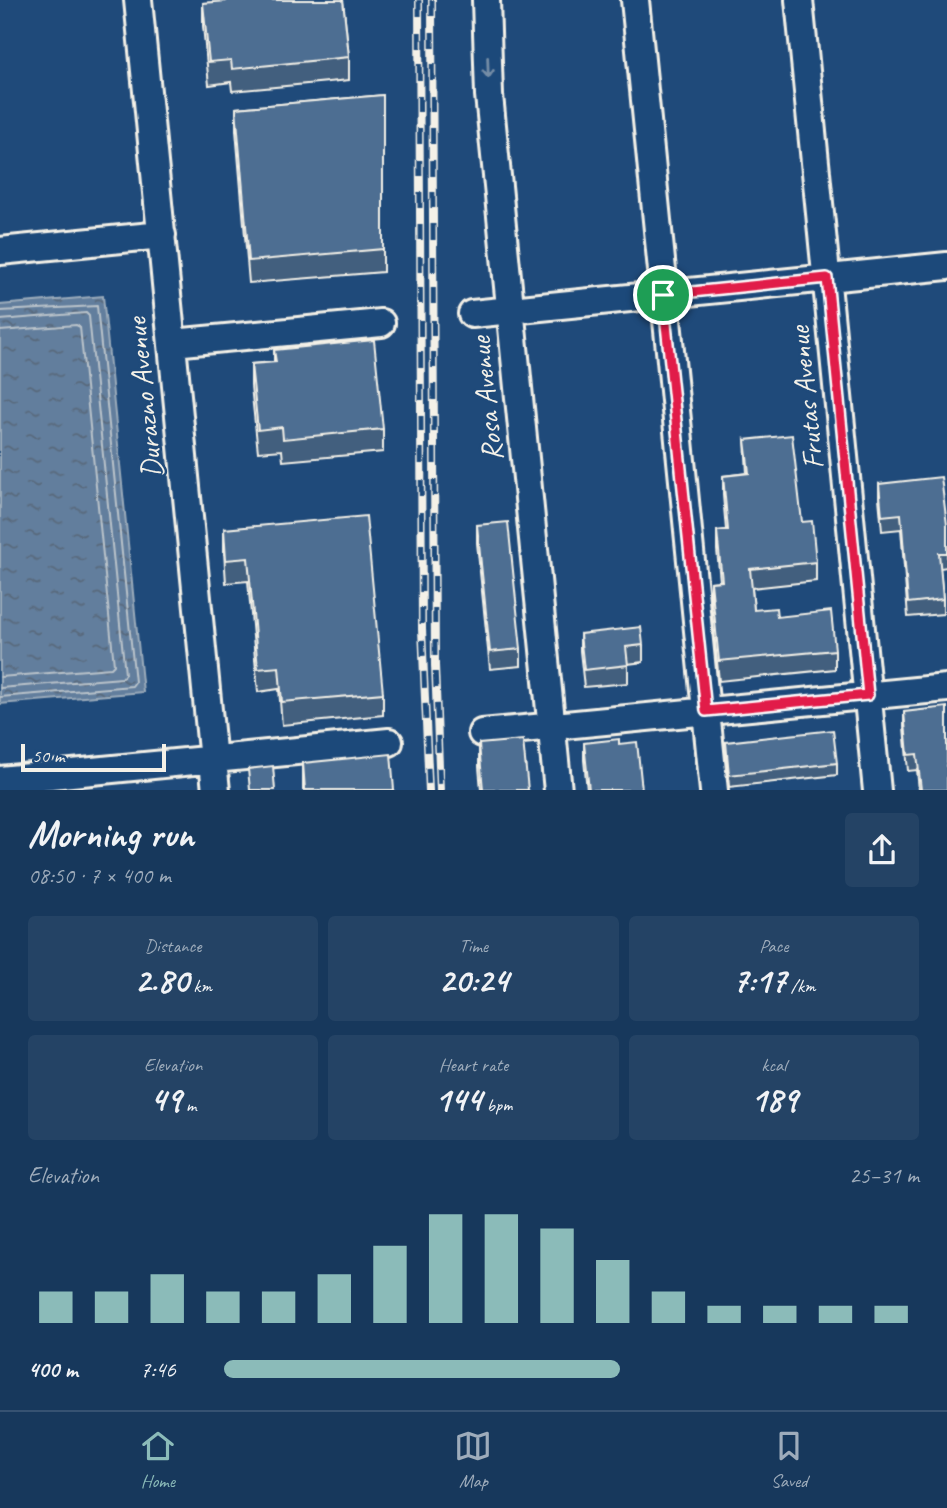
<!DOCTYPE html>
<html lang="en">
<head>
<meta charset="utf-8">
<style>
  :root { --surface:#17385c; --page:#244365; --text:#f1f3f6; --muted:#9eacbb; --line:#365272; --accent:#8bbbb9 }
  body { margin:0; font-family:Caveat,sans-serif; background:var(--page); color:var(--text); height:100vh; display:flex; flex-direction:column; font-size:26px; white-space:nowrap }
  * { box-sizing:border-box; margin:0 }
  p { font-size:23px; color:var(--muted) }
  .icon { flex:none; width:38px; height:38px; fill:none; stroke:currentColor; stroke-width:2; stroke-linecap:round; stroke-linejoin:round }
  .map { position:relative; height:790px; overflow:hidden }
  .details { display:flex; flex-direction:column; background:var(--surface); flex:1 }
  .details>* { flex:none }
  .scale { position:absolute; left:21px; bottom:18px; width:145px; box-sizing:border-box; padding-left:7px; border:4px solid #f4f1e8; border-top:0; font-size:19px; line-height:24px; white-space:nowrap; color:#f4f1e8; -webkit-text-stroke:5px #1f4a7a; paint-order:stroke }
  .pin { position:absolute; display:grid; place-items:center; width:60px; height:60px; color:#fff; margin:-30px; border:4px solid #fff; border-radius:50%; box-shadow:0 2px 7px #0007 }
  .round { display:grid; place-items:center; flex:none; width:74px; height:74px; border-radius:7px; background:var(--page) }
  .summary { display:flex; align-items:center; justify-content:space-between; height:119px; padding:0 28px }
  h1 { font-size:38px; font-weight:700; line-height:52px }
  .stats { display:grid; grid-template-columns:repeat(3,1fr); gap:10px; height:119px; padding:7px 28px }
  .stats div { display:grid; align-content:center; border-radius:7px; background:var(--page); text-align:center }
  .stats b { font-size:35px; font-weight:700 }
  .stats small { font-size:19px; font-weight:400 }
  .stats p { font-size:19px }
  .chart { height:196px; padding:14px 28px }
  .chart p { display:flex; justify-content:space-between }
  .chart svg { width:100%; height:126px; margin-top:7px; stroke:var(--accent); stroke-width:6 }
  ul { padding:0 28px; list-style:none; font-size:23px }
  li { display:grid; grid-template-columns:112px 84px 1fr; align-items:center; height:52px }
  li i { height:18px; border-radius:9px; background:var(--accent) }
  .tabs { display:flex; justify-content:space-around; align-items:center; height:98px; border-top:2px solid var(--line); background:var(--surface); font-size:19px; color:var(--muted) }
  .tabs a { display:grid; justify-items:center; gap:4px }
  .tabs .selected { color:var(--accent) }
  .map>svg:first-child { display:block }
  .water { fill:url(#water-ripples); stroke:#9cacbb; stroke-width:2 }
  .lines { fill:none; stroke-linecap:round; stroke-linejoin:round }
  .shore { stroke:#bac3ca; stroke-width:2 }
  .minor-casing { stroke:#f4f1e8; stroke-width:32 }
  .minor { stroke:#1f4a7a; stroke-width:26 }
  .rail-casing { stroke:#f4f1e8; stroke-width:8 }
  .rail { stroke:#1f4a7a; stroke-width:5; stroke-dasharray:16; stroke-linecap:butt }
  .wall { fill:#425f7e; stroke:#f4f1e8; stroke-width:2 }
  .building { fill:#4d6e92; stroke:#f4f1e8; stroke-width:2 }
  .oneway { stroke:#748da6 }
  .route-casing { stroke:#fff; stroke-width:14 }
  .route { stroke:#e11d48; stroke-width:9 }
  .labels { text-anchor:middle; stroke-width:5; stroke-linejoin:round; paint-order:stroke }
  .street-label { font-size:30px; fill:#f4f1e8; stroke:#1f4a7a }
</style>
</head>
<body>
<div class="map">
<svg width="947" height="791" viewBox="0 0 947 791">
  <defs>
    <pattern id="water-ripples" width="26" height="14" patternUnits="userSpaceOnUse" patternTransform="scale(1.75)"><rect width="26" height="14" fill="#627e9d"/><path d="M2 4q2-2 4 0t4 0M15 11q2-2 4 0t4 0" fill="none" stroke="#58687a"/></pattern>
  </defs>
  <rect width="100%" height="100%" fill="#1f4a7a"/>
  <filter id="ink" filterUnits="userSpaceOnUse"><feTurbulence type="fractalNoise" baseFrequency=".0143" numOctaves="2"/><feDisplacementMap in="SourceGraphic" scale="14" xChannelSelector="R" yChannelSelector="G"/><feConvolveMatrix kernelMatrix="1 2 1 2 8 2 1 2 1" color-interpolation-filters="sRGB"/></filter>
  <g filter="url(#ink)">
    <!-- water -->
    <path class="water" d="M103 296 143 692 0 704V305Z"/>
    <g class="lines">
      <!-- shore -->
      <path class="shore" d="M0 311 97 306 135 682 132 686 0 697
        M0 320 86 313 89 316 125 674 122 678 0 688
        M0 331 76 325 80 327 114 665 111 668 0 677"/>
      <!-- minor casing -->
      <g class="minor-casing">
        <path id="minor" d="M138 0 216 791
          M486 0 489 95 558 791
          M635 0 714 791
          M799 0 877 791
          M0 251 162 235
          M472 314 947 266
          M173 343 381 323
          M482 733 947 688
          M0 780 389 742"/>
      </g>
      <!-- minor -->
      <use href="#minor" class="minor"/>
      <!-- rail casing -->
      <g class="rail-casing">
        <path id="rail" d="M419 0 422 629 429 791
          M432 0 435 665 440 791"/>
      </g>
      <!-- rail -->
      <use href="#rail" class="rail"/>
    </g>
    <!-- wall -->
    <path class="wall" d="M223 0H343L349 57V80L232 91 231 82 209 85 203 26V3L223 2Z
      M383 95V272L249 283 236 130V108Z
      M274 350 383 429V452L283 461 282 450 258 452 251 386V364L274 362Z
      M745 440 802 522 816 562V581L752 588 754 610 777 617 835 650V669L719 681 711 601V582L720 581 717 550V531L726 530 723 495V476L747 473Z
      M879 484 947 525V567L940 568 943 599V614L908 617 901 529 882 531 879 498Z
      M477 525 521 649V666L490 669 477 543Z
      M224 529 383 693V715L282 725 279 689 258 692 248 581 226 583 224 552Z
      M580 634 643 645V662L628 664V683L584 687 580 651Z
      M904 712 947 790H919L917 770 908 771 904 727Z
      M726 742 837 763V775L729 787Z
      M584 743 619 744 642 790H587L584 760Z
      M479 744 528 790H481L479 767Z
      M303 763 394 790H303Z"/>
    <!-- building -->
    <path class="building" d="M226 0H343L349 57 232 69 231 60 209 62 203 3 226 1Z
      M383 95V249L249 261 236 108Z
      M374 340 383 429 283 439 282 427 258 430 251 364 276 362 274 350Z
      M792 435 802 522 812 521 816 562 750 569 754 610 776 608 777 617 831 611 835 650 719 661 711 582 722 581 717 531 728 530 723 476 749 473 745 440Z
      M941 477 947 525V553H939L943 599 908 603 901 514 882 516 879 484Z
      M366 516 383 693 282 702 279 667 258 669 248 558 226 560 224 529Z
      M508 522 521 649 490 652 477 525Z
      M641 627 643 645 626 647 628 665 584 670 580 634Z
      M947 707V790H921L917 754 908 755 904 712Z
      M833 730 837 763 729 775 726 742Z
      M619 739V744L637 742 642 790H589L584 743Z
      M523 740 528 790H483L479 744Z
      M391 754 394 790H305L303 763Z
      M273 766 275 790H250L248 769Z"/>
    <!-- one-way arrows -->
    <defs><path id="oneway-shaft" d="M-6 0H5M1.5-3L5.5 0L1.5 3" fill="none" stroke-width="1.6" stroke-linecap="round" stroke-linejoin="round" transform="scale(1.75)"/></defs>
    <use class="oneway" href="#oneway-shaft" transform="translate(488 68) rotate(88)"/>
  </g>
  <g class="lines" filter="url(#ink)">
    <!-- route casing -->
    <g class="route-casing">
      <path id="route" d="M827 278 868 695 706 711 663 295Z"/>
    </g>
    <!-- route -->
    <use href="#route" class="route"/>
  </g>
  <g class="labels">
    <!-- street labels -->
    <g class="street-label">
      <text transform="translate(144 398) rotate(-96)" y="10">Durazno Avenue</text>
      <text transform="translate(806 398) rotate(-96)" y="10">Frutas Avenue</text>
      <text transform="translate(486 399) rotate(-96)" y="10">Rosa Avenue</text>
    </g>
  </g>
</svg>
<div class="scale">50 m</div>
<div class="pin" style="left:663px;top:295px;background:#1e9e55"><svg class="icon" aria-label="arrive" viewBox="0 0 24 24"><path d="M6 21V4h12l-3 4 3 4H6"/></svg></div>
</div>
<section class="details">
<div class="summary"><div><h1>Morning run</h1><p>08:50 · 7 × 400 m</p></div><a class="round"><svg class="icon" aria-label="share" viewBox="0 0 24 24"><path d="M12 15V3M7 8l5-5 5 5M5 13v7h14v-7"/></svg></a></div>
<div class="stats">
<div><p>Distance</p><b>2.80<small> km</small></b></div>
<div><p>Time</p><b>20:24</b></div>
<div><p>Pace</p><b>7:17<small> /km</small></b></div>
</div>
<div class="stats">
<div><p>Elevation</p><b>49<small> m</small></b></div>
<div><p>Heart rate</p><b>144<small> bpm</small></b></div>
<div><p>kcal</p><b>189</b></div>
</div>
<div class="chart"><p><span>Elevation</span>25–31 m</p>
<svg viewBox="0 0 160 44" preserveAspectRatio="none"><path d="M5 44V33M15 44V33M25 44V27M35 44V33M45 44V33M55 44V27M65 44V17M75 44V6M85 44V6M95 44V11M105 44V22M115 44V33M125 44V38M135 44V38M145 44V38M155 44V38"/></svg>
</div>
<ul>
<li><b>400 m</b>7:46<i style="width:57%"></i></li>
</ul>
</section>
<nav class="tabs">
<a class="selected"><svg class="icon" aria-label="home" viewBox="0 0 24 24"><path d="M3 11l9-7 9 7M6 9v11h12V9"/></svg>Home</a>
<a><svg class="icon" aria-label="map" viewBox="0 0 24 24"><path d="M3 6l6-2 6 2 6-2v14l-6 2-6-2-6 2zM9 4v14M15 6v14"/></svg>Map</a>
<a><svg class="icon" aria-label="saved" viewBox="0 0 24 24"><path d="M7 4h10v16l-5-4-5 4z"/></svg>Saved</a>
</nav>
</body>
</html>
